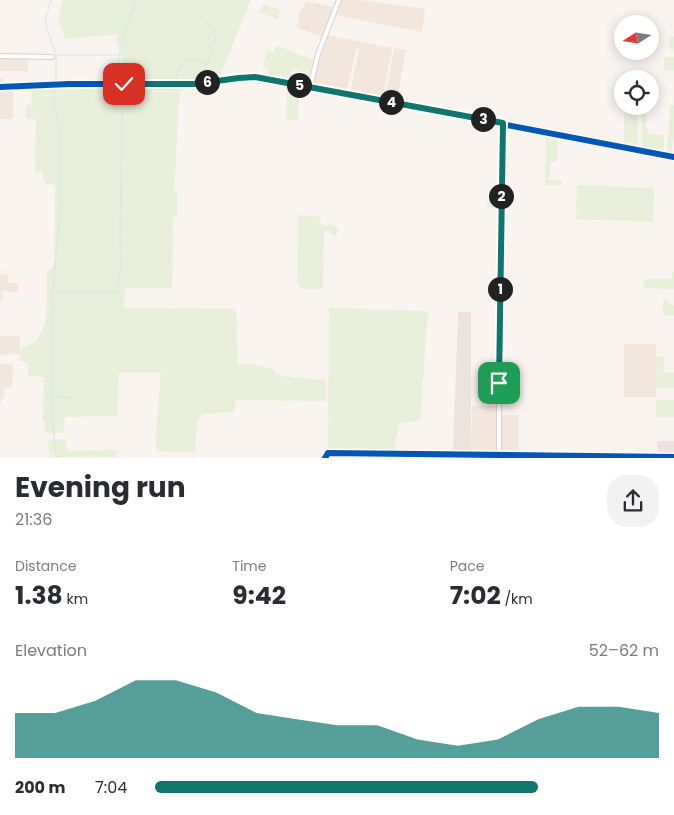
<!DOCTYPE html>
<html lang="en">
<head>
<meta charset="utf-8">
<style>
  :root { --surface:#fff; --page:#f2f2f3; --text:#2b2b33; --muted:#7c7c81; --accent:#0f766e }
  body { margin:0; font-family:Poppins,sans-serif; background:var(--page); color:var(--text); height:100vh; display:flex; flex-direction:column; font-size:19px; white-space:nowrap }
  * { box-sizing:border-box; margin:0 }
  p { font-size:16px; color:var(--muted) }
  .icon { flex:none; width:28px; height:28px; fill:none; stroke:currentColor; stroke-width:2; stroke-linecap:round; stroke-linejoin:round }
  .map { position:relative; height:458px; overflow:hidden }
  .sheet { display:flex; flex-direction:column; background:var(--surface); flex:1 }
  .sheet>* { flex:none }
  .needle { width:32px; rotate:258deg }
  .tools { position:absolute; left:614px; top:15px; display:grid; gap:10px }
  .tools a { display:grid; place-items:center; width:45px; height:45px; border-radius:50%; background:var(--surface); box-shadow:0 2px 12px #0003; font-size:25px }
  .pin { position:absolute; display:grid; place-items:center; width:42px; height:42px; color:#fff; margin:-21px; border-radius:10px; box-shadow:0 2px 8px #0006 }
  .km { position:absolute; width:25px; height:25px; margin:-12px; border-radius:50%; background:#222; color:#fff; font-size:14px; line-height:25px; text-align:center }
  .round { display:grid; place-items:center; flex:none; width:52px; height:52px; border-radius:20px; background:var(--page) }
  .summary { display:flex; align-items:center; justify-content:space-between; height:85px; padding:0 15px }
  h1 { font-size:28px; font-weight:700; line-height:38px }
  .metrics { display:grid; grid-template-columns:repeat(3,1fr); gap:8px; height:85px; padding:5px 15px }
  .metrics div { display:grid; align-content:center }
  .metrics b { font-size:25px; font-weight:700 }
  .metrics small { font-size:14px; font-weight:400 }
  .metrics p { font-size:14px }
  .chart { height:140px; padding:10px 15px }
  .chart p { display:flex; justify-content:space-between }
  .chart svg { width:100%; height:90px; margin-top:5px; fill:var(--accent); opacity:.7 }
  ul { padding:0 15px; list-style:none; font-size:16px }
  li { display:grid; grid-template-columns:80px 60px 1fr; align-items:center; height:38px }
  li i { height:12px; border-radius:6px; background:var(--accent) }
  .map>svg:first-child { display:block }
  .residential { fill:#f2e6dd }
  .industrial { fill:#ebe3de }
  .green { fill:#e8f0da }
  .lines { fill:none; stroke-linecap:round; stroke-linejoin:round }
  .stream { stroke:#d0eaea; stroke-width:1 }
  .minor-casing { stroke:#d9d1cd; stroke-width:6 }
  .minor { stroke:#fefdfd; stroke-width:4 }
  .cycleway-casing { stroke:#fff9f2; stroke-width:9 }
  .cycleway { stroke:#0057b8; stroke-width:6 }
  .route-casing { stroke:#fff; stroke-width:10 }
  .route { stroke:#0f766e; stroke-width:6 }
</style>
</head>
<body>
<div class="map">
<svg width="674" height="458" viewBox="0 0 674 458">
  <rect width="100%" height="100%" fill="#f9f4ef"/>
  <!-- residential -->
  <path class="residential" d="M341 0H359L425 9 422 32 335 15Z
    M306 1 333 7 331 16 322 37 296 27 299 19 297 18Z
    M327 35 392 48 383 96 351 90 359 49H356L347 90 313 83Z
    M394 48 406 50 397 99 385 97Z
    M0 57H27L28 71H0Z
    M0 78H3L2 90H13V119H0Z
    M0 266 1 275H8V283H18V292L2 291 3 301H0Z
    M0 336H20V354L0 355Z
    M624 344H656V397H624Z
    M0 364H12L13 373 12 387H4V398L1 399 0 408Z
    M472 406H498L497 452H471Z
    M500 415H519V453H500Z"/>
  <!-- industrial -->
  <path class="industrial" d="M458 312H471V452L453 451Z
    M657 441H674V455L657 454Z"/>
  <!-- green -->
  <path class="green" d="M62 0H251L220 76 197 80H117L123 63C120 56 119 45 116 41L118 34 65 39 59 22Z
    M263 4 281 10 277 19 259 12Z
    M669 37H674V70H664V57H674L673 49H669Z
    M276 45 313 60 309 75 293 69 290 79 267 75 268 68 263 66 267 51 273 53Z
    M287 85 300 87 298 121 286 120Z
    M177 86 180 88 174 191 177 192V217H173L172 288H125L124 308 236 309 238 366C248 361 262 366 273 369L275 373 283 376 326 380V401L236 400 234 412 203 414 197 420 195 452 156 451 157 417 161 373H119L117 416 65 417 63 433H46L43 418 44 377 28 376V363L20 361 21 348 36 342 45 324 47 299V272L54 265 55 185 45 183 43 171 35 173 36 119H26V105H31L32 90 53 87 54 90Z
    M674 105V135L671 153 667 152 670 106Z
    M624 106H637L638 144 624 142Z
    M641 106H647L646 128H648V134L664 135V151L644 148 642 144Z
    M546 134 558 136 557 162H551L549 180 562 181V185H545Z
    M577 185 654 188 653 222 576 219Z
    M493 197H498V208H488L486 202H493Z
    M298 215 319 216 322 225 325 227 331 224 336 226 339 231 335 236 328 231 324 232 323 289H301L297 278Z
    M672 272H674V289L644 288 645 279H672Z
    M663 300 669 301V304L674 305V315H663Z
    M329 308 428 311 420 421 400 422 392 457 325 458 328 453Z
    M656 357H666L664 358 663 372 674 373V388H656Z
    M656 400H674V417H656Z
    M66 439 67 451 117 450 116 457H46L51 456 48 449 49 440Z"/>
  <g class="lines">
    <!-- stream -->
    <path class="stream" d="M51 0 45 21 56 55H118
      M136 0 119 55 118 79H176C178 69 183 55 196 60 200 62 203 64 207 65L217 32 207 23
      M56 82V56
      M55 88 54 107 59 126V176L61 204 53 292 52 413 55 449 57 458
      M55 292H120L118 281 121 267 120 236 123 79
      M52 397 71 398
      M194 458V455"/>
    <!-- minor casing -->
    <g class="minor-casing">
      <path id="minor" d="M0 56 52 57
        M0 87 69 84H195L245 77H255L674 157
        M310 87 318 54 339 0
        M325 458 328 453 674 457
        M499 458V314L503 123"/>
    </g>
    <!-- minor -->
    <use href="#minor" class="minor"/>
    <!-- cycleway casing -->
    <g class="cycleway-casing">
      <path id="cycleway" d="M0 87 69 84H195L245 77H255L674 157
        M325 458 328 453 674 457"/>
    </g>
    <!-- cycleway -->
    <use href="#cycleway" class="cycleway"/>
  </g>
  <g class="lines">
    <!-- route casing -->
    <g class="route-casing">
      <path id="route" d="M124 84H194L239 78 255 77 503 123 499 383"/>
    </g>
    <!-- route -->
    <use href="#route" class="route"/>
  </g>
</svg>
<div class="tools">
<a><svg class="needle" viewBox="-14 -14 28 28"><path d="M0-13l5 13h-10z" fill="#e53935"/><path d="M0 13l5-13h-10z" fill="#7c7c81"/></svg></a>
<a><svg class="icon" aria-label="locate" viewBox="0 0 24 24"><circle cx="12" cy="12" r="6"/><path d="M12 2v4M12 18v4M2 12h4M18 12h4"/></svg></a>
</div>
<div class="pin" style="left:499px;top:383px;background:#1e9e55"><svg class="icon" aria-label="arrive" viewBox="0 0 24 24"><path d="M6 21V4h12l-3 4 3 4H6"/></svg></div>
<div class="pin" style="left:124px;top:84px;background:#d93025"><svg class="icon" aria-label="check" viewBox="0 0 24 24"><path d="M5 12l5 5 9-10"/></svg></div>
<b class="km" style="left:500px;top:289px">1</b>
<b class="km" style="left:501px;top:196px">2</b>
<b class="km" style="left:483px;top:119px">3</b>
<b class="km" style="left:391px;top:102px">4</b>
<b class="km" style="left:299px;top:85px">5</b>
<b class="km" style="left:207px;top:82px">6</b>
</div>
<section class="sheet">
<div class="summary"><div><h1>Evening run</h1><p>21:36</p></div><a class="round"><svg class="icon" aria-label="share" viewBox="0 0 24 24"><path d="M12 15V3M7 8l5-5 5 5M5 13v7h14v-7"/></svg></a></div>
<div class="metrics">
<div><p>Distance</p><b>1.38<small> km</small></b></div>
<div><p>Time</p><b>9:42</b></div>
<div><p>Pace</p><b>7:02<small> /km</small></b></div>
</div>
<div class="chart"><p><span>Elevation</span>52–62 m</p>
<svg viewBox="0 0 160 44" preserveAspectRatio="none"><path d="M0 44V22L10 22L20 16L30 6L40 6L50 12L60 22L70 25L80 28L90 28L100 35L110 38L120 35L130 25L140 19L150 19L160 22V44z"/></svg>
</div>
<ul>
<li><b>200 m</b>7:04<i style="width:76%"></i></li>
</ul>
</section>
</body>
</html>
